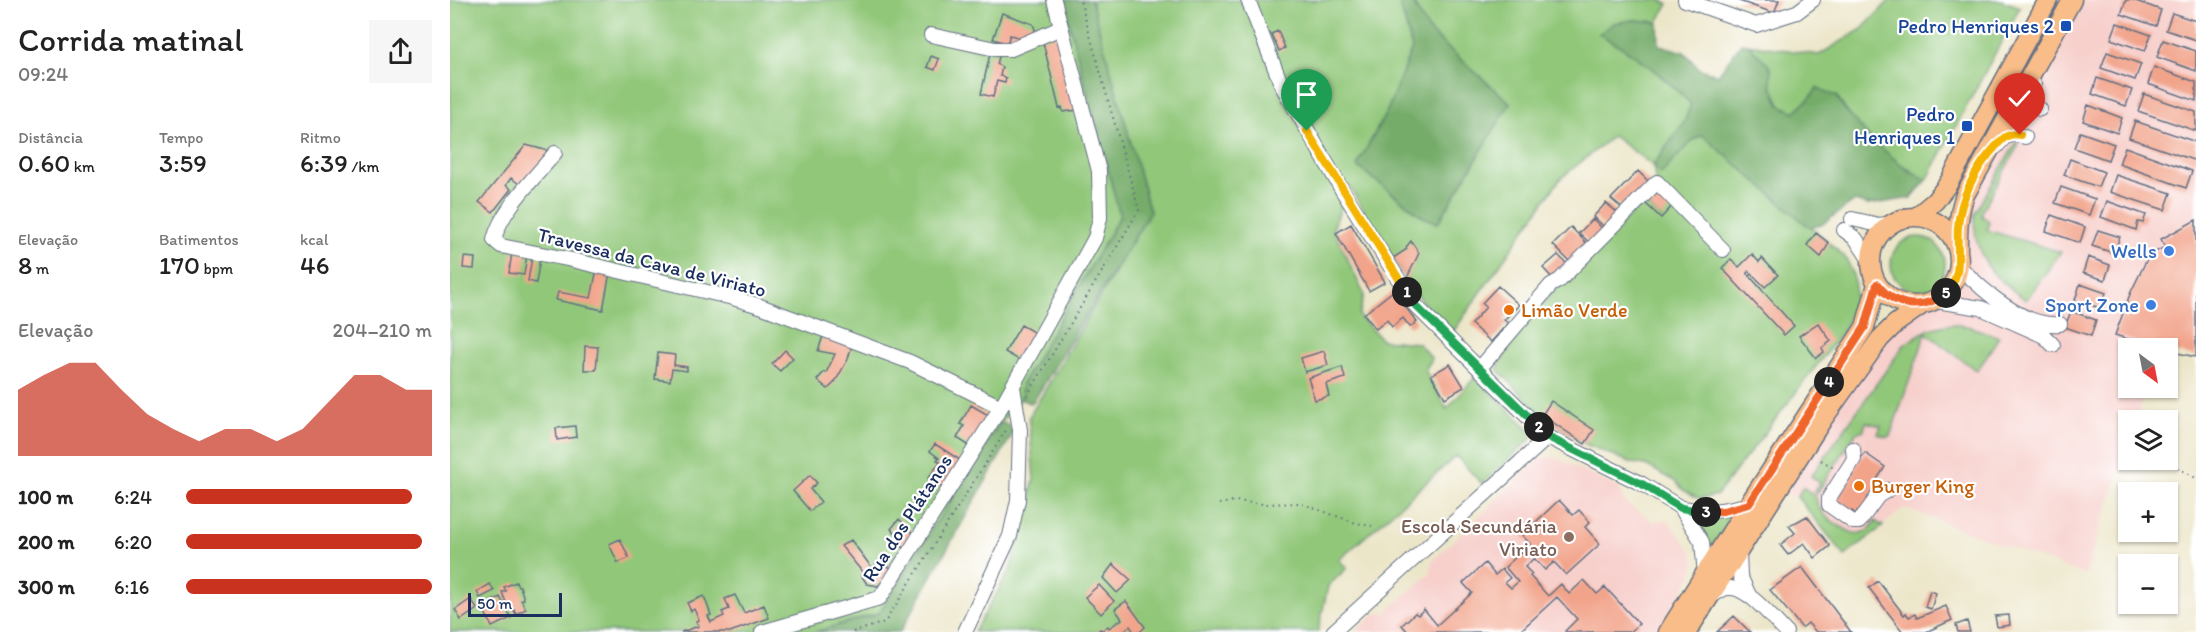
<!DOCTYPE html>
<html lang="pt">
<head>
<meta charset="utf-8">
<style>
  :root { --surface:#fff; --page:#f6f6f6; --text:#222; --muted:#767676; --accent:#c8321e }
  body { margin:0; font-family:Itim,sans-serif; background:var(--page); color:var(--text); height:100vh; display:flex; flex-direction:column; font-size:22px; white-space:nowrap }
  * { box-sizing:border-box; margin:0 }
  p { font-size:20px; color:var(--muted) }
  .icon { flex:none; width:33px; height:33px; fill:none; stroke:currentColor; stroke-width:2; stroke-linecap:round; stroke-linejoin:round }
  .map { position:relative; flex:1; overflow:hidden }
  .panel { display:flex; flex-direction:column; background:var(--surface); width:450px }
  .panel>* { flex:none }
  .needle { width:39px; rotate:148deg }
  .fabs { position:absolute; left:1668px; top:338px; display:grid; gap:12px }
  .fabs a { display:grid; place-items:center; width:60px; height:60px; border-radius:0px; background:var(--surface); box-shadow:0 2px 4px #0004; font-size:30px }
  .scale { position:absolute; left:18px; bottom:15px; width:94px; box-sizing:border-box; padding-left:6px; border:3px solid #1b2f5e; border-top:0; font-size:16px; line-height:21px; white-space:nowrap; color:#1b2f5e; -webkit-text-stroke:4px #fff; paint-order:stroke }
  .pin { position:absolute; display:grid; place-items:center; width:51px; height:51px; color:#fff; margin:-62px -26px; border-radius:50% 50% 50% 0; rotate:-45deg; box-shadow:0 0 6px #0007 }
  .pin .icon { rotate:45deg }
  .km { position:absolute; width:30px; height:30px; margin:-15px; border-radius:50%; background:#222; color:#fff; font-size:16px; line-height:30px; text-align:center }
  .round { display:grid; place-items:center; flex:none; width:63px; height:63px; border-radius:0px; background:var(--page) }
  .head { display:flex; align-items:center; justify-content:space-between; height:102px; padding:0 18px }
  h1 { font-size:33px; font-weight:600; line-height:45px }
  .stats { display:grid; grid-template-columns:repeat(3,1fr); gap:9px; height:102px; padding:6px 18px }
  .stats div { display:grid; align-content:center }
  .stats b { font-size:26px; font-weight:600 }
  .stats small { font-size:16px; font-weight:400 }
  .stats p { font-size:16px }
  .chart { height:168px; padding:12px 18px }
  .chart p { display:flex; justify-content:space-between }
  .chart svg { width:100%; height:108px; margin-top:6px; fill:var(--accent); opacity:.7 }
  ul { padding:0 18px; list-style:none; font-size:20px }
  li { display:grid; grid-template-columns:96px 72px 1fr; align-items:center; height:45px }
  li i { height:15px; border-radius:8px; background:var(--accent) }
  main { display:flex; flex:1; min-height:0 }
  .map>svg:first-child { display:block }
  .built { fill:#f7d0cc }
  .green { fill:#91c779; stroke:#567b6c; stroke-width:1.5 }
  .forest { fill:#74ac69; stroke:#486e64; stroke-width:1.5 }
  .building { fill:#f2a48b }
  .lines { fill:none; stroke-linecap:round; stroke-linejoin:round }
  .minor-casing { stroke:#646f83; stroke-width:16 }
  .major-casing { stroke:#646f83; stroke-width:21 }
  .path { stroke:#646f83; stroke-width:2; stroke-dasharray:1.5 4.5; stroke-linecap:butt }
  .minor { stroke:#fff; stroke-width:14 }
  .major { stroke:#f8bd89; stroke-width:18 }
  .split-1-casing { stroke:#fff; stroke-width:12 }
  .split-2-casing { stroke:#fff; stroke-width:12 }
  .split-3-casing { stroke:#fff; stroke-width:12 }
  .split-4-casing { stroke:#fff; stroke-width:12 }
  .split-5-casing { stroke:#fff; stroke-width:12 }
  .split-6-casing { stroke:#fff; stroke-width:12 }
  .split-1 { stroke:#f5b400; stroke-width:8 }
  .split-2 { stroke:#22a559; stroke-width:8 }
  .split-3 { stroke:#22a559; stroke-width:8 }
  .split-4 { stroke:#f0652b; stroke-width:8 }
  .split-5 { stroke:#f0652b; stroke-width:8 }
  .split-6 { stroke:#f5b400; stroke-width:8 }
  .transit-dot { fill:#1a4fb4; stroke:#fff; stroke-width:2 }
  .shop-dot { fill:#3f7fe0; stroke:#fff; stroke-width:2 }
  .food-dot { fill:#e8710a; stroke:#fff; stroke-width:2 }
  .education-dot { fill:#8d6e63; stroke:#fff; stroke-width:2 }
  .labels { text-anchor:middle; stroke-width:4.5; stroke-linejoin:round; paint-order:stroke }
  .transit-label { font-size:20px; fill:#164399; stroke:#fff; text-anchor:end }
  .shop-label { font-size:20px; fill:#366cbe; stroke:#fff; text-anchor:end }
  .street-label { font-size:20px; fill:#1b2f5e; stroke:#fff }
  .food-label { font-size:20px; fill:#c56008; stroke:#fff; text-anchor:start }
  .education-label { font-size:20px; fill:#785e54; stroke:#fff; text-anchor:end }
</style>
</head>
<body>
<main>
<section class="panel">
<div class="head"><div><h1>Corrida matinal</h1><p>09:24</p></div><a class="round"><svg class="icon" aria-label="share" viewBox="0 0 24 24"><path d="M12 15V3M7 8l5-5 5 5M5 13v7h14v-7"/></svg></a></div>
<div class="stats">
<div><p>Distância</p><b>0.60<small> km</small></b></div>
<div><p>Tempo</p><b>3:59</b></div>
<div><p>Ritmo</p><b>6:39<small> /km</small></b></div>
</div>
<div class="stats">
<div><p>Elevação</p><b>8<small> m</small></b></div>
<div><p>Batimentos</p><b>170<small> bpm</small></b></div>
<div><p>kcal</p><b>46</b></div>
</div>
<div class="chart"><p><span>Elevação</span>204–210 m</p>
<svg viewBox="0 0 160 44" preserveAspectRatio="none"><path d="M0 44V17L10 11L20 6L30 6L40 17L50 27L60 33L70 38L80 33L90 33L100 38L110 33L120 22L130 11L140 11L150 17L160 17V44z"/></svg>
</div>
<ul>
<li><b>100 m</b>6:24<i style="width:92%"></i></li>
<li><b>200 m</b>6:20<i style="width:96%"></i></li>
<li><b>300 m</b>6:16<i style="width:100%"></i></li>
</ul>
</section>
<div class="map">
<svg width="1746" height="632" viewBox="0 0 1746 632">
  <rect width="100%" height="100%" fill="#fff"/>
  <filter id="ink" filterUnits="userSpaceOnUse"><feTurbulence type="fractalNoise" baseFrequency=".0167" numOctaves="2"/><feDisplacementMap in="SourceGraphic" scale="12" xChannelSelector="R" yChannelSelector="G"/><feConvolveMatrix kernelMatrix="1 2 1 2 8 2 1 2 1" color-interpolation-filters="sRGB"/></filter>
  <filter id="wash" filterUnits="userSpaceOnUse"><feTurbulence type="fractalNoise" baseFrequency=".008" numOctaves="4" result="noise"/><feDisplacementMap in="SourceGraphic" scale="24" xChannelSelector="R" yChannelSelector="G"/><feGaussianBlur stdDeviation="1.35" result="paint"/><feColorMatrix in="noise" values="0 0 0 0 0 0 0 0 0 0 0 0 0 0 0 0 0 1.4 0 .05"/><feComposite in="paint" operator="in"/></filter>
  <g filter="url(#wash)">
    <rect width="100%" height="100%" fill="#ece6c9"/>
    <!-- built -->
    <path class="built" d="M1628 0H1746V357L1718 351V348H1678V387H1697L1686 420H1678V444L1635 575 1454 508 1395 556 1347 497 1328 490 1445 324 1507 284 1503 238 1517 194Z
      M1095 457 1106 458 1169 488 1174 502 1203 522 1217 519 1242 552 1245 561 1242 575 1208 632H905L926 613 934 614 981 572V562L1089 459Z"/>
    <!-- green -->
    <path class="green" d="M0 0H613L670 216 572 384 571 399 550 423 429 613 365 632H0Z
      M641 0H949L962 48 938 109 907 166 972 216 988 223 1060 103 980 32 961 0H1211L1218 4 1208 22 1184 20 1150 34C1184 52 1214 76 1241 104L1235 121 1203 166 1211 173 1243 140 1252 135 1266 145 1394 256C1412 283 1407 309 1390 335L1267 495 1250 499 1233 490 1226 482 1196 465 1182 463 1135 444 1092 415 1047 369 1063 341 1101 294 1194 202 1211 218 1203 166 1163 136 1110 179 1003 332 976 306 956 280 899 186 883 229 914 294 909 316 932 340 968 343 982 359 975 370 997 409 1025 377 1081 431 1083 437 1032 484 1006 456 889 560 897 568 878 586 868 632H524L560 570 584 480 579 417 700 212Z
      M1440 0H1551L1570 7 1477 180C1441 161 1408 131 1386 96L1360 98 1344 112 1330 105 1321 84V68L1298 44 1369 55 1412 29Z
      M1567 141 1568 146 1532 211V216L1539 221 1537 230 1611 252 1576 300C1550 281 1533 270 1526 237 1525 229 1523 221 1525 213Z
      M1441 264a27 27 0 1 1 54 0a27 27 0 1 1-54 0Z
      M1505 324 1521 327 1549 337 1527 371 1476 333 1440 436 1437 437 1428 434 1431 426 1416 422 1414 430 1406 433 1367 493 1364 491 1370 483 1361 476 1454 345C1473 331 1482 326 1505 324Z
      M1353 487 1366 497C1367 515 1390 527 1405 534L1418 531 1425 521 1433 526 1395 556 1347 497Z
      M1239 513 1259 519 1282 517 1259 552 1252 528Z"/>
    <!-- forest -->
    <path class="forest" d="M613 0H641L700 212 583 402 579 403 571 399 572 384 670 216Z
      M949 0H961L980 32 1060 103 988 223 972 216 907 166 938 109 962 48Z
      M1184 20 1208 22 1209 45 1234 52 1250 69 1268 75 1291 43 1298 44 1321 68V84L1330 105 1344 112 1360 98 1367 88 1386 96 1396 111 1420 138 1456 169 1477 180 1461 198 1418 205 1405 201 1371 225 1360 228 1252 135 1243 140 1211 174 1203 166 1235 121 1241 104C1214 76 1183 52 1149 34L1164 23Z
      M550 423 558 424 563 433 450 632H365L429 613Z"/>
    <g id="blocks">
      <!-- building -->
      <path class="building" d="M1286 0H1329L1324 13Z
        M1676 0H1683L1711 10 1706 26 1671 14Z
        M552 13 583 24 587 35 576 39 560 35 557 43 543 39Z
        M1722 13 1746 21V40L1716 30Z
        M1667 23 1701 35 1695 51 1661 39Z
        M828 31 835 48 829 51 821 34Z
        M610 35 628 110 613 112 612 107 609 108 592 38Z
        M1713 40 1746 51V71L1707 57Z
        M1657 52 1691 64 1685 80 1651 68Z
        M540 54 549 57 547 64 552 67 550 76 556 78 555 83 547 81 543 97 531 94Z
        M481 56 489 59 485 70 477 67Z
        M1704 67 1746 82V101L1698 84Z
        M1647 78 1682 90 1676 106 1642 94Z
        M1694 94 1746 112V131L1688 111Z
        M1638 105 1672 118 1667 133 1633 121Z
        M1685 121 1746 142V161L1679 138Z
        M1630 132 1664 144 1658 160 1624 148Z
        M76 145 102 152 72 186 61 178 56 185 61 189 43 212 29 202Z
        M1675 147 1742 171 1736 188 1669 164Z
        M1620 159 1654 172 1648 187 1614 175Z
        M1188 171 1200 183 1174 210 1161 199Z
        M1666 175 1721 193 1715 210 1660 192Z
        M1611 187 1645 199 1639 215 1605 203Z
        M1206 189 1223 205 1211 218 1194 202Z
        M1657 201 1696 215 1693 223 1688 222 1686 230 1651 217Z
        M1156 203 1169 214 1156 228 1143 217Z
        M1601 215 1635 227 1630 243 1596 231Z
        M1143 219 1155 231 1142 245 1129 233Z
        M1746 220V357L1718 351V348H1706L1665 335 1680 294 1699 255 1715 247 1711 239Z
        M901 224 935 282 919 291 886 233Z
        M1121 227 1140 247 1122 264 1103 245Z
        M1648 230 1670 237 1664 253 1642 246Z
        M1366 233 1379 243 1371 257 1357 245Z
        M961 241 969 253 956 280 943 258 957 249 956 247Z
        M62 252 77 254 74 275 59 273Z
        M1302 254 1309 262 1312 258 1328 275 1315 287 1299 271 1297 273 1344 326 1334 335 1272 268 1281 259 1289 267Z
        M1108 255 1120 267 1105 281 1093 268Z
        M14 257 25 258 24 269 13 268Z
        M82 257 90 258 86 283 78 281Z
        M1638 257 1660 265 1655 280 1633 273Z
        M147 269 160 272 153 310 106 300 108 292 141 298Z
        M1630 284 1656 293 1650 308 1625 300Z
        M1048 286 1069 305 1054 320 1058 323 1041 342 1021 324 1036 307 1032 303Z
        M943 291 967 322 960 327 953 318 942 327 937 320 926 329 914 314Z
        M1621 311 1646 320 1641 336 1615 327Z
        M1368 323 1381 341 1372 348 1374 352 1366 358 1349 336Z
        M571 325 587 334 571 361 555 352Z
        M373 336 402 345 398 359 385 382 378 389 367 380 374 372 376 373 385 354 368 351Z
        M135 346 148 347 146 370H134Z
        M335 350 343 358 330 371 322 364Z
        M874 351 878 365 855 372 851 358Z
        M208 353 225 355 224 365 237 367V371L222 369 220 381 205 379Z
        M1000 364 1014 387 995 398 981 375Z
        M892 367 895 378 876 384 879 396 865 400 858 378Z
        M1101 401 1144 430 1135 444 1092 415Z
        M521 405 540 416 521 447 507 438 514 426 510 424Z
        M125 426 126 437 107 440 106 428Z
        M485 444 513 462 494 489 478 478 490 462 487 460 489 458 480 451Z
        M1415 453 1435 467 1424 484 1430 488 1411 512 1408 510 1405 514 1402 511 1398 517 1387 509 1390 504 1383 499 1397 479 1398 481 1402 476 1400 475Z
        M360 475 367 483 360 489 371 502 360 511 343 491Z
        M1109 500 1123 515 1129 510 1140 522 1135 527 1150 544 1116 575 1104 562 1095 570 1084 558 1075 567 1082 574 1080 576 1098 596 1111 584 1119 594 1134 580 1147 594 1155 587 1189 624 1180 632H1116L1115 631 1127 619 1107 597 1069 632H958L952 625 965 613 968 615 974 609 987 625 1022 593 1013 583 1035 563 1045 575 1052 569 1060 578 1055 582 1061 588 1068 582 1055 567 1080 544 1072 535Z
        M1357 516 1380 546 1365 558 1354 543 1338 555 1330 545 1345 533 1339 526Z
        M449 519 467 537 457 550 447 543 450 537 441 529Z
        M170 539 179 558 168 563 159 544Z
        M401 540 422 568 430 560 443 570 428 586 417 584 411 575 414 574 391 546Z
        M663 564 681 580 667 593 653 578Z
        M1352 567 1401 632H1366L1358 623 1352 628 1320 590Z
        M1428 581 1454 615 1456 613 1459 617 1465 614 1467 618 1496 606 1502 620 1476 632H1453L1419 588Z
        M66 582 68 586H70L74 599 71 600 76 609 66 614 60 604 57 605 52 592 56 591 54 587Z
        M40 584 44 591 30 598 27 592Z
        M649 585 664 601 651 614 635 597Z
        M1480 591 1486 593 1481 609 1475 607Z
        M285 595 294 613 314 605 319 618 280 632H231L249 626 246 621 249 620 244 609 241 611 237 603 254 596 261 615 258 616 261 622 274 616 272 612 279 609 275 599Z
        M50 597 61 618 42 627 32 606Z
        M21 599 27 609 11 620 5 610Z
        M676 601 695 627 690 632H684L680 626 673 632H647L650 629 652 630 658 626 659 628 672 619 665 609Z
        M1559 615 1560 625 1547 627 1545 616Z
        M1284 616 1300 632H1267Z
        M1517 621 1520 632H1508L1506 625Z"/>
    </g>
  </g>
  <g filter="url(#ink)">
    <use href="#blocks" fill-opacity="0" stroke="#646f83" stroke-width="1.5"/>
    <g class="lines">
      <!-- minor casing -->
      <g class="minor-casing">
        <path id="minor" d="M798 0 832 86 892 190 964 304 1098 437 1192 484 1231 508 1252 542 1255 574
          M1235 0 1306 25 1347 12 1363 0
          M481 35 545 49H561L611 28
          M1584 84C1576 97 1577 102 1590 109
          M1546 147 1554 138 1562 134 1575 137
          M105 153C86 177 51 209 44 240L51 246 122 260 283 298 310 306 460 362 551 407
          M1402 219 1429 225 1444 223
          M1394 230 1406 239 1421 262
          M1509 266C1532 290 1574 328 1610 324
          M1486 301 1531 308 1594 336 1603 345
          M1030 368 1101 285 1110 280 1207 182 1273 250
          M1403 449 1404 459 1379 498V505L1403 522H1409L1428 496 1438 490
          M1231 508C1260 512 1271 512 1299 504
          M1289 552 1290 576 1299 595
          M1261 597C1267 593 1272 588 1279 588 1297 586 1323 619 1336 632
          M312 632 430 598 551 407 645 238 650 218 649 171 604 0
          M515 632 560 536 568 500 570 430 563 387
          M883 632 1098 437"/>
      </g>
      <!-- major casing -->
      <g class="major-casing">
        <path id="major" d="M1466 217 1485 201 1498 184 1598 0
          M1421 261a44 44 0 1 1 88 0a44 44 0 1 1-88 0Z
          M1508 251C1508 231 1508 213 1515 195L1622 0
          M1218 632 1302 499 1415 327 1427 284
          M1237 632 1373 419 1430 339 1445 324 1472 305"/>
      </g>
      <!-- path -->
      <path class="path" d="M577 396 689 210 630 0
        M1712 459 1746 478
        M1371 460 1384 468
        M769 504 785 501 813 504 850 503 906 523 922 526
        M403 632 435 622 557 429"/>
      <!-- minor -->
      <use href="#minor" class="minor"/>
      <!-- major -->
      <use href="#major" class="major"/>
    </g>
  </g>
  <g class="lines" filter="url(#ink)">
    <!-- split-1 casing -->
    <g class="split-1-casing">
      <path id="split-1" d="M857 131 957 292"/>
    </g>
    <!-- split-2 casing -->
    <g class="split-2-casing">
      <path id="split-2" d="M957 292 964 304 1089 427"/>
    </g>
    <!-- split-3 casing -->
    <g class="split-3-casing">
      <path id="split-3" d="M1089 427 1098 437 1192 484 1231 508 1256 512"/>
    </g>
    <!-- split-4 casing -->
    <g class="split-4-casing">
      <path id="split-4" d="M1256 512 1273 511 1299 504 1379 382"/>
    </g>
    <!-- split-5 casing -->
    <g class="split-5-casing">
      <path id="split-5" d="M1379 382 1415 327 1427 284C1446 308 1472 311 1496 293"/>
    </g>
    <!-- split-6 casing -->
    <g class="split-6-casing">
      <path id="split-6" d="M1496 293C1514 273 1506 252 1508 227 1510 198 1526 167 1547 145 1553 138 1559 132 1570 135"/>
    </g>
    <!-- split-1 -->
    <use href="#split-1" class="split-1"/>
    <!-- split-2 -->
    <use href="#split-2" class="split-2"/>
    <!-- split-3 -->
    <use href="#split-3" class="split-3"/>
    <!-- split-4 -->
    <use href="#split-4" class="split-4"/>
    <!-- split-5 -->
    <use href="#split-5" class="split-5"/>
    <!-- split-6 -->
    <use href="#split-6" class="split-6"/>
  </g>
  <!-- markers -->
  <g class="transit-dot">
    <rect x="1610" y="20" width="12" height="12" rx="3"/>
    <rect x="1511" y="120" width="12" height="12" rx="3"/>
  </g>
  <g class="shop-dot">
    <circle cx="1719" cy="251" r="6"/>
    <circle cx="1701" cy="305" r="6"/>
  </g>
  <g class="food-dot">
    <circle cx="1059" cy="310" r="6"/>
    <circle cx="1409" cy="486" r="6"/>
  </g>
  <circle class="education-dot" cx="1119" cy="537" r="6"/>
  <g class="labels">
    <!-- transit labels -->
    <g class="transit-label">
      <text x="1604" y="33">Pedro Henriques 2</text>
      <text x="1505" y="121">Pedro<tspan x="1505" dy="23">Henriques 1</tspan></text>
    </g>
    <!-- shop labels -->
    <g class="shop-label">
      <text x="1707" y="258">Wells</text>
      <text x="1689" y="312">Sport Zone</text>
    </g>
    <!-- street labels -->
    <g class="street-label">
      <text transform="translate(202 262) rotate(14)" y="7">Travessa da Cava de Viriato</text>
      <text transform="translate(457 518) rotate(-57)" y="7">Rua dos Plátanos</text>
    </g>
    <!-- food labels -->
    <g class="food-label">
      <text x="1071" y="317">Limão Verde</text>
      <text x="1421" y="493">Burger King</text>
    </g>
    <!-- education labels -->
    <g class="education-label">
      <text x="1107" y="533">Escola Secundária<tspan x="1107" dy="23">Viriato</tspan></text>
    </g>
  </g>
</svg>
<div class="fabs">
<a><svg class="needle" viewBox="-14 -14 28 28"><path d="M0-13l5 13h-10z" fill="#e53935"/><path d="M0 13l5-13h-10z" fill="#767676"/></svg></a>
<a><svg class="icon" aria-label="layers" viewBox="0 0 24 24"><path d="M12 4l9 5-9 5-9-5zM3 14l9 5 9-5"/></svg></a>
<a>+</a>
<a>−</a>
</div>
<div class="scale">50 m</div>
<div class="pin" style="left:857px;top:131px;background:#1e9e55"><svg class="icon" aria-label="arrive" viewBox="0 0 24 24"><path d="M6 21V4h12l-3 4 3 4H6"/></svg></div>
<div class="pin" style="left:1570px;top:135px;background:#d93025"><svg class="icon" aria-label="check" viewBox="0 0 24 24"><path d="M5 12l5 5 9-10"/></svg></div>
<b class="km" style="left:957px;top:292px">1</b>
<b class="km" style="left:1089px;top:427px">2</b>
<b class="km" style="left:1256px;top:512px">3</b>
<b class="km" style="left:1379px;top:382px">4</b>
<b class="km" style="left:1496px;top:293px">5</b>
</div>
</main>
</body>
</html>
